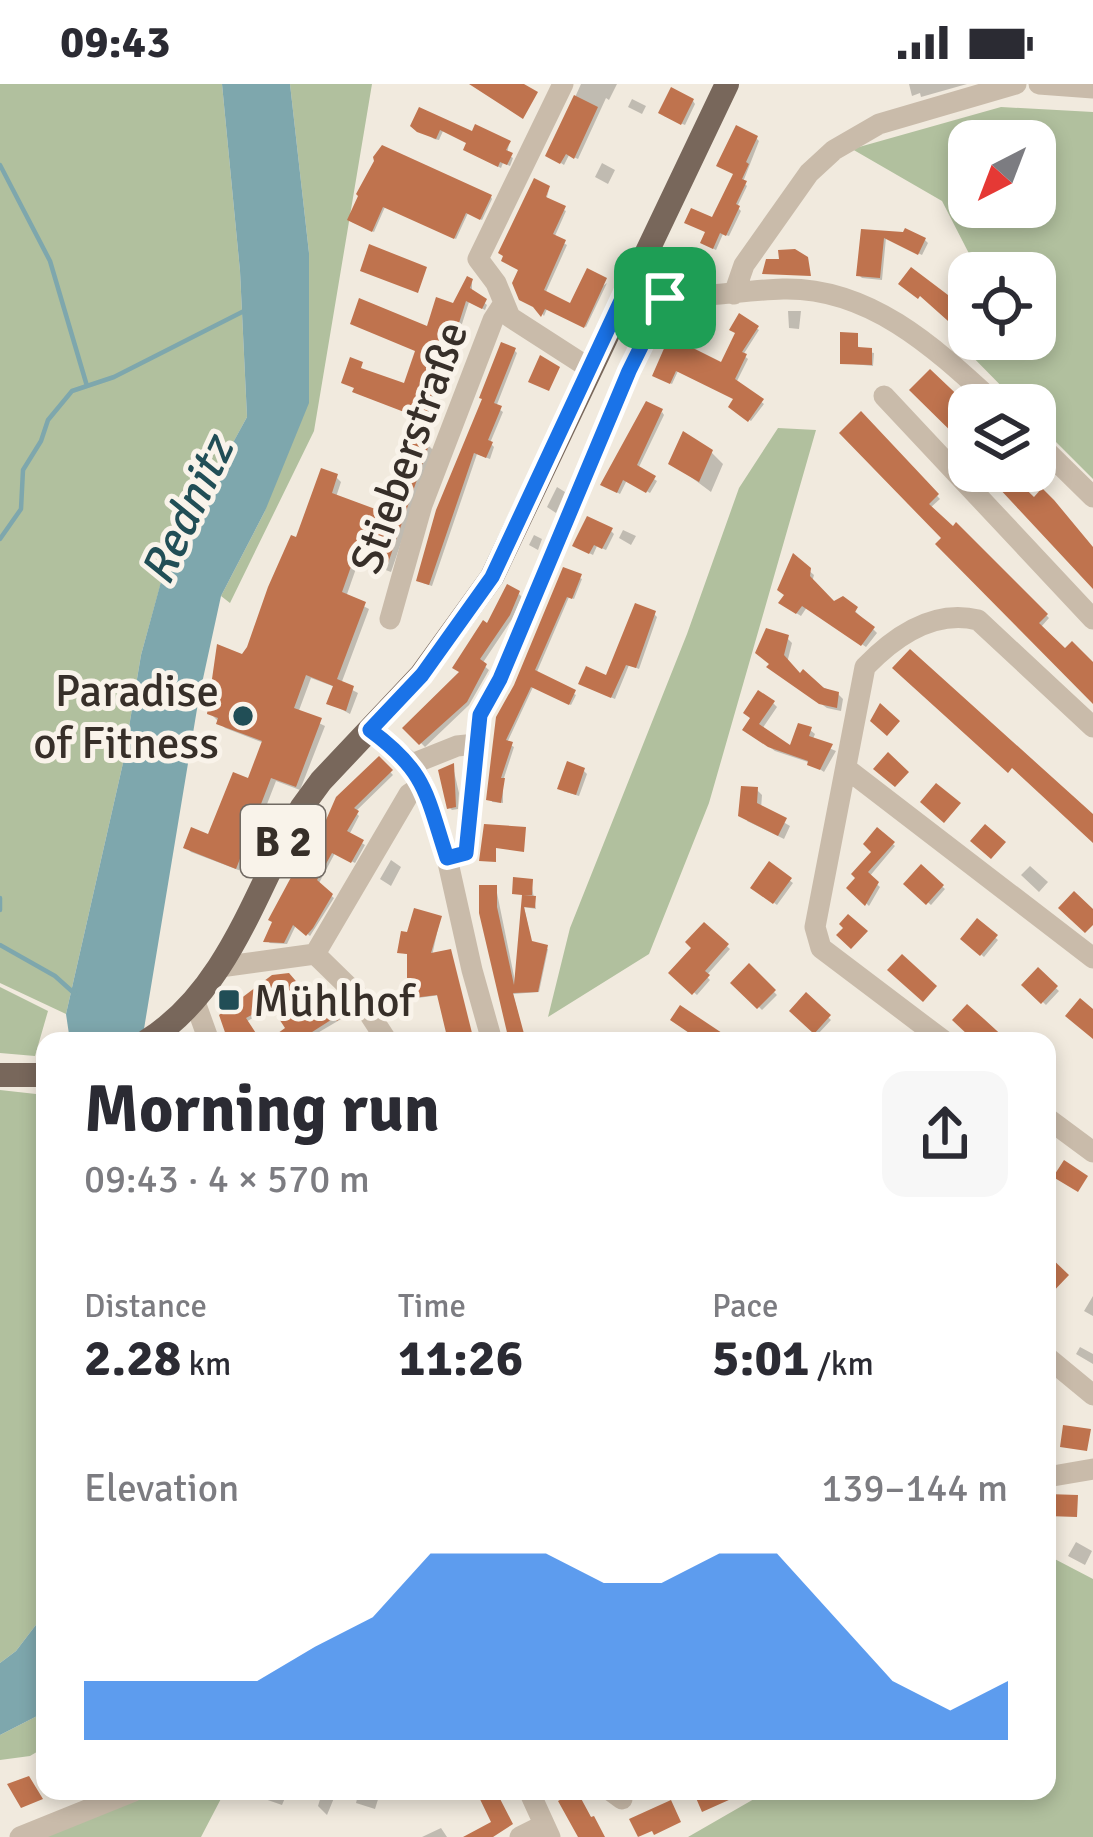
<!DOCTYPE html>
<html lang="en">
<head>
<meta charset="utf-8">
<style>
  :root { --surface:#fff; --page:#f7f7f7; --text:#2b2b33; --muted:#7c7c81; --accent:#1a73e8 }
  body { margin:0; font-family:Signika,sans-serif; background:var(--page); color:var(--text); height:100vh; display:flex; flex-direction:column; font-size:45px; white-space:nowrap }
  * { box-sizing:border-box; margin:0 }
  p { font-size:39px; color:var(--muted) }
  .icon { flex:none; width:66px; height:66px; fill:none; stroke:currentColor; stroke-width:2; stroke-linecap:round; stroke-linejoin:round }
  .map { position:relative; flex:1; overflow:hidden }
  .sheet { position:absolute; left:36px; top:948px; width:1020px; height:768px; display:flex; flex-direction:column; background:var(--surface); border-radius:24px; box-shadow:0 6px 18px #0003 }
  .sheet>* { flex:none }
  .needle { width:78px; rotate:222deg }
  .fabs { position:absolute; left:948px; top:36px; display:grid; gap:24px }
  .fabs a { display:grid; place-items:center; width:108px; height:108px; border-radius:24px; background:var(--surface); box-shadow:0 6px 18px #0003; font-size:60px }
  .pin { position:absolute; display:grid; place-items:center; width:102px; height:102px; color:#fff; margin:-51px; border-radius:24px; box-shadow:0 6px 18px #0006 }
  .round { display:grid; place-items:center; flex:none; width:126px; height:126px; border-radius:24px; background:var(--page) }
  .summary { display:flex; align-items:center; justify-content:space-between; height:204px; padding:0 48px }
  h1 { font-size:66px; font-weight:700; line-height:90px }
  .metrics { display:grid; grid-template-columns:repeat(3,1fr); gap:18px; height:204px; padding:12px 48px }
  .metrics div { display:grid; align-content:center }
  .metrics b { font-size:51px; font-weight:700 }
  .metrics small { font-size:33px; font-weight:400 }
  .metrics p { font-size:33px }
  .chart { height:336px; padding:24px 48px }
  .chart p { display:flex; justify-content:space-between }
  .chart svg { width:100%; height:216px; margin-top:12px; fill:var(--accent); opacity:.7 }
  .status { display:flex; justify-content:space-between; align-items:center; height:84px; padding:0 60px; background:var(--surface); direction:ltr }
  .status svg { height:33px; fill:currentColor }
  .map>svg:first-child { display:block }
  .green { fill:#b1c09e; fill-rule:evenodd }
  .water { fill:#7ea7ad }
  .shadow { fill:#0003 }
  .lines { fill:none; stroke-linecap:round; stroke-linejoin:round }
  .stream { stroke:#7ea7ad; stroke-width:4.5 }
  .building { fill:#bf734e }
  .minor { stroke:#c9bbaa; stroke-width:21 }
  .major { stroke:#78675b; stroke-width:24 }
  .route-casing { stroke:#fff; stroke-width:24 }
  .route { stroke:#1a73e8; stroke-width:15 }
  .poi-dot { fill:#214e56; stroke:#f9f3ea; stroke-width:4.5 }
  .labels { text-anchor:middle; stroke-width:10; stroke-linejoin:round; paint-order:stroke }
  .shield { fill:#f9f3ea; stroke:#716a63; stroke-width:3 }
  .shield-label { font-size:42px; font-weight:bold; fill:#372f29 }
  .street-label { font-size:45px; fill:#372f29; stroke:#f9f3ea }
  .poi-label { font-size:45px; fill:#372f29; stroke:#f9f3ea; text-anchor:end }
  .water-label { font-size:48px; font-style:italic; fill:#214e56; stroke:#f9f3ea }
</style>
</head>
<body>
<div class="status"><b>09:43</b><svg viewBox="0 0 49 12"><path d="M0 12V9h3v3zM5 12V6h3v6zM10 12V3h3v9zM15 12V0h3v12zM26 1h20v11H26zM47 4h2v5h-2z"/></svg></div>
<div class="map">
<svg width="1093" height="1753" viewBox="0 0 1093 1753">
  <rect width="100%" height="100%" fill="#f1eade"/>
  <!-- green -->
  <path class="green" d="M0 0H222L240 187 247 333 165 484 141 571 123 679 66 930 0 899Z
    M290 0H372L314 347 230 519 221 512 265 427 309 169Z
    M1001 23 1093 28V395L1035 337V321H1020L958 258 969 248V255H1035V189H979L942 117 852 65ZM969 57H1035V123H969Z
    M778 344 816 346 709 719 649 870 548 933 570 844 687 550 739 404Z
    M0 903 48 927 35 972 0 969Z
    M0 1006 45 1011V1529L16 1567 0 1579Z
    M1047 1471 1093 1495V1753H688L768 1707H1047Z
    M45 1628V1663L30 1672 0 1676V1651Z
    M153 1707H225L201 1753H43Z"/>
  <!-- water -->
  <path class="water" d="M222 0H290L309 169V319L265 427 221 512 199 613 142 957H70L66 930 123 679 141 571 165 483 247 333 240 187Z
    M45 1529V1628L0 1651V1579L16 1567Z"/>
  <!-- shadow -->
  <path class="shadow" d="M581 0H617L609 16 606 14 578 75 569 71 564 81 549 71Z
    M909 0H967L921 13 920 9 912 12Z
    M632 15 646 22 642 30 628 23Z
    M693 17 695 20 685 41 664 32Z
    M414 41 473 51 509 60 507 70 513 74 510 82 503 79 501 84 469 68V59L443 47 439 56 434 55Z
    M756 54 759 57 743 98 747 102 737 123 741 127 729 152 723 150 716 166 706 161 713 137Z
    M602 79 615 86 608 100 595 93Z
    M549 105 546 117 566 127 554 154 567 161 545 210 572 223 607 199 586 243 547 225 544 232 515 199Z
    M362 112 491 113 492 115 482 136 468 129 456 155 385 123 374 148 352 138Z
    M863 148 925 156 928 159 922 171 886 154 882 196 862 194 859 191Z
    M472 198V209L487 221 485 226 469 218 453 268 447 266 427 336 359 310 353 297 406 303 429 246 455 222Z
    M788 227H801L799 245 789 244Z
    M740 234 759 246 743 271 748 275 736 299 764 320 751 337 732 323 737 315 678 287 672 300 658 293 678 241 695 251 688 265 722 282 738 249Z
    M856 252 859 266 874 269 873 282 843 279Z
    M514 266 517 269 496 323 503 328 490 359 494 363 490 375 477 370 432 502 423 499Z
    M662 328 664 331 638 385 657 397 650 409 627 396 620 410 607 403Z
    M861 331 940 415 930 424 953 446 956 443 1049 534 1040 544 1065 568 1093 582V614L945 455Z
    M428 361 433 366 391 488 359 476 346 513 369 525 341 600 358 609 350 630 330 619 335 603 311 594 298 629 325 642 300 706 276 697 241 787 191 768 186 763 210 754 249 698 264 659 225 644 210 629 243 573 298 457 336 393 341 398 336 413 388 433Z
    M711 368 723 380 711 408 672 379Z
    M557 403 565 408 556 429 547 423Z
    M623 446 636 452 631 461 619 454Z
    M611 447 614 450 606 466 597 462 593 471 579 464Z
    M534 451 542 455 538 466 529 461Z
    M794 474 814 491 812 498 833 520 843 515 877 549 866 563 807 523 801 532 785 522Z
    M565 487 582 495 574 515 569 513 536 590 576 611 571 621 533 603 507 659 514 663 503 697V719L492 718 516 602Z
    M519 510 522 513 512 535 482 580 489 586 469 621 425 663 406 644 463 589 488 543Z
    M654 530 657 533 639 585 629 581 615 615 585 602 608 595Z
    M787 554 792 559 787 579 800 593 838 610 843 615 841 627 827 624 775 587 772 580Z
    M773 619 777 623 762 645 792 666 810 646 815 650 812 657 836 667 824 688 811 679 775 667 750 649Z
    M379 676 393 691 355 728 359 732 349 751 365 761 355 779 335 769 318 801 334 814 310 852 296 841 287 860 269 859Z
    M453 683 459 709 458 725 452 726 449 723Z
    M584 687 587 690 579 712 563 707Z
    M757 706 762 711 761 725 790 742 784 755 747 737Z
    M878 747 895 762 869 793 880 803 869 822 850 804 875 768Z
    M391 776 401 783 391 802 380 795Z
    M770 782 793 799 777 821 754 804Z
    M1030 782 1048 798 1039 808 1021 791Z
    M921 784 945 805 931 821 907 800Z
    M531 798 536 825 524 823 532 861 548 865 539 908 513 910 525 957H512L482 829 496 804 517 907 525 811 515 809Z
    M440 835 432 872 440 911 418 914 410 871 400 868Z
    M978 838 998 856 984 873 964 855Z
    M704 842 730 865 706 892 710 896 697 911 672 889 695 864Z
    M749 883 777 911 762 926 734 898Z
    M1038 888 1059 907 1046 921 1025 901Z
    M273 894 314 921 327 909 348 931 304 957H272L289 945 274 921 246 938 259 957H234L228 948Z
    M806 913 831 936 818 950 793 927Z
    M1093 1212V1232L1084 1227Z
    M1080 1263 1093 1270V1280L1076 1270Z
    M1076 1458 1092 1467 1085 1481 1068 1472Z
    M257 1707H288L282 1721 259 1713Z
    M359 1707 380 1709 375 1725 356 1719Z
    M558 1707H575L603 1753H580Z
    M322 1709 334 1714 327 1731 318 1722Z
    M441 1744 447 1753H422Z"/>
  <g class="lines">
    <!-- stream -->
    <path class="stream" d="M0 81 50 177 87 302
      M0 455 21 425 23 386 41 357 48 336 72 307 114 293 244 227
      M0 814V826
      M0 861 55 892 75 910"/>
  </g>
  <!-- building -->
  <path class="building" d="M469 0H524L538 8 523 35Z
    M671 3 694 15 681 41 658 29Z
    M574 11 598 23 574 75 566 70 560 80 545 72Z
    M419 23 472 47 475 40 511 57 506 66 513 69 507 81 500 78 498 83 463 66 466 59 440 46 436 55 417 48 410 42Z
    M736 41 758 52 746 78 749 80 742 95 747 97 736 120 740 122 726 152 720 149 713 165 700 159 705 148 684 139 691 124 712 133 733 90 716 82Z
    M382 61 492 111 480 136 466 129 454 155 383 123 372 148 347 136 358 112 356 110 374 77 373 73Z
    M534 94 550 102 546 113 566 122 553 150 566 156 544 206 570 219 587 184 607 194 584 244 545 225 541 233 533 223 519 216 512 199 518 186 501 177 503 172 498 169Z
    M905 144 926 154 918 171 884 154 880 194 856 192 861 145 903 148Z
    M369 160 427 183 418 209 360 187Z
    M795 165 808 173 811 192 762 190 766 175H779L778 166Z
    M911 183 948 211 951 208 969 223V232L957 245 920 212 918 215 898 200Z
    M467 192 473 195 470 204 487 215 482 225 466 217 450 267 444 265 425 336 352 308 354 304 341 299 350 273 363 278 361 284 404 299 415 267 350 240 359 214 427 242 436 213 453 219Z
    M739 229 759 242 742 268 747 270 735 295 764 315 748 338 728 323 733 315 676 287 670 300 652 292 676 237 694 246 687 261 721 278 735 249 729 246Z
    M840 248 858 249V263L872 264V281L840 280Z
    M501 258 516 264 494 319 502 322 488 356 493 358 486 374 474 369 429 501 416 497 436 426 482 315 479 314Z
    M540 271 560 283 549 307 528 298Z
    M930 285 969 322V365L909 306Z
    M646 317 663 325 637 381 656 392 646 409 623 396 617 409 600 401Z
    M861 327 939 410 929 420 953 442 956 438 1048 530 1039 539 1065 564 1072 557 1093 578V620L935 460 941 454 839 349Z
    M683 347 713 366 699 398 668 380Z
    M415 353 430 358 386 485 354 474 342 508 366 518 337 595 354 602 346 627 326 620 333 602 306 591 294 624 322 634 296 703 271 694 236 785 183 764 191 743 208 750 233 688 248 694 262 657 216 640 218 634 207 630 217 560 242 570 247 563 268 503 291 451 296 453 321 384 338 390 332 409 386 429Z
    M983 387H1007L1034 413 1042 404 1054 416 1093 463V505Z
    M587 432 613 444 602 465 594 461 589 470 572 462Z
    M793 469 811 484 810 492 834 517 843 512 858 523 855 528 875 543 861 562 802 522 796 530 778 519 784 511 777 506Z
    M563 483 582 490 572 515 567 513 535 586 576 606 569 621 531 603 506 656 513 658 501 694H505L501 719 486 716 496 633 514 601Z
    M507 500 520 507 510 531 480 575 487 580 467 618 419 661 402 644 459 588 452 584 483 536 487 539Z
    M635 519 656 527 636 584 626 581 611 614 578 600 586 582 606 591Z
    M766 544 789 551 784 571 800 589 803 585 824 604 839 608 837 624 819 620 766 583 769 580 755 569Z
    M910 565 1093 730V759L1012 684 1008 689 892 584Z
    M758 606 775 617 759 640 790 661 798 639 812 643 809 652 833 660 820 686 807 681 808 677 768 663 742 646 750 634 743 629Z
    M880 619 900 637 887 652 870 637Z
    M888 668 909 688 895 703 873 685Z
    M379 672 393 686 354 724 359 727 347 747 364 756 351 779 332 769 317 796 333 810 313 844 306 852 293 841 284 859 263 858 272 838 268 836 323 734 326 736 336 713Z
    M567 677 585 684 576 711 557 705Z
    M454 679 456 723 447 725 438 686Z
    M936 699 961 719 944 739 920 718Z
    M741 702 758 703 757 719 787 734 778 752 738 732Z
    M484 740 526 743 524 768 496 764V778L479 777Z
    M985 740 1006 758 991 775 970 757Z
    M877 743 895 758 868 788 879 798 865 822 846 804 855 794 851 790 871 768 863 760Z
    M769 777 792 794 773 820 750 804Z
    M921 780 944 801 926 821 903 800Z
    M513 793 533 795 532 811H524L536 812 535 824 524 823 532 857 548 861 538 908 513 909 526 957H509L479 829V801H497V823L514 901 522 811 512 810Z
    M1074 807 1093 825V841L1085 849 1058 824Z
    M414 824 442 832 431 869 451 865 474 957H448L437 911 413 914 411 894H407V870L397 869 401 847 407 848Z
    M848 830 868 847 851 865 836 851 843 844 839 840Z
    M977 834 998 851 980 872 960 855Z
    M704 838 729 860 705 887 710 891 692 911 668 889 691 864 685 858Z
    M902 870 937 902 923 918 887 886Z
    M749 879 776 906 757 925 730 899Z
    M1038 883 1058 902 1041 920 1021 901Z
    M289 889 313 917 327 905 348 927 337 937 334 934 298 957H267L285 944 270 921 246 934 261 957H228L219 931 272 891Z
    M806 908 831 931 814 950 789 927Z
    M1080 914 1093 925V955L1065 932Z
    M967 920 984 935 1008 957H975L969 952 952 936Z
    M680 921 734 957H701L670 936Z
    M1064 1076 1088 1092 1078 1108 1053 1093Z
    M1047 1170 1069 1191 1047 1214Z
    M1063 1341 1091 1345 1087 1367 1060 1363Z
    M1047 1410 1078 1411 1077 1433 1047 1432Z
    M29 1692 43 1715 21 1724 7 1700Z
    M476 1707H496L513 1740 493 1753H463L491 1738Z
    M577 1707 591 1733 594 1732 605 1753H578L558 1717Z
    M693 1707H749L702 1728Z
    M671 1716 681 1738 654 1751 652 1747 638 1753 629 1735Z"/>
  <g class="lines">
    <!-- minor -->
    <path class="minor" d="M563 0 478 175 496 199 510 233 589 284
      M1039 0 1093 4
      M627 204C687 220 724 207 783 205 871 203 936 265 997 321
      M734 210 744 181 809 89 834 66 879 40 1016 0
      M884 312 1093 535
      M1035 356 1093 413
      M390 535 422 421 493 236 504 219
      M370 646 412 680 423 701 447 774 472 886 492 957
      M412 680 457 662 476 660
      M847 685 1093 874
      M447 774 466 769 480 631 500 595 621 305 665 214
      M315 870 409 710 423 701
      M315 870 357 911 387 957
      M220 883 315 870
      M195 918 209 957
      M944 957 821 864 815 843 865 583C895 552 934 525 978 536L1093 643
      M1047 1034 1093 1068
      M1047 1273 1093 1311
      M1047 1393 1093 1385
      M529 1707 550 1753
      M611 1707 622 1715
      M20 1753 134 1707
      M520 1753 544 1741"/>
    <!-- major -->
    <path class="major" d="M147 957C229 905 256 804 302 723L321 697 421 591 492 493 727 0
      M0 991H45"/>
  </g>
  <g class="lines">
    <!-- route casing -->
    <g class="route-casing">
      <path id="route" d="M627 204 665 214 629 287 500 595 480 631 466 769 447 774C426 710 427 688 370 646L422 591 492 493Z"/>
    </g>
    <!-- route -->
    <use href="#route" class="route"/>
  </g>
  <!-- markers -->
  <g class="poi-dot">
    <circle cx="243" cy="632" r="12"/>
    <rect x="217" y="904" width="24" height="24" rx="6"/>
  </g>
  <g class="labels">
    <!-- shield labels -->
    <rect class="shield" x="241" y="721" width="84" height="72" rx="9"/>
    <g class="shield-label">
      <text x="283" y="772">B 2</text>
    </g>
    <!-- street labels -->
    <g class="street-label">
      <text transform="translate(408 363) rotate(-70)" y="16">Stieberstraße</text>
    </g>
    <!-- poi labels -->
    <g class="poi-label">
      <text x="219" y="622">Paradise<tspan x="219" dy="52">of Fitness</tspan></text>
      <text x="253" y="932" text-anchor="start">Mühlhof</text>
    </g>
    <!-- water labels -->
    <g class="water-label">
      <text transform="translate(186 426) rotate(-65)" y="17">Rednitz</text>
    </g>
  </g>
</svg>
<div class="fabs">
<a><svg class="needle" viewBox="-14 -14 28 28"><path d="M0-13l5 13h-10z" fill="#e53935"/><path d="M0 13l5-13h-10z" fill="#7c7c81"/></svg></a>
<a><svg class="icon" aria-label="locate" viewBox="0 0 24 24"><circle cx="12" cy="12" r="6"/><path d="M12 2v4M12 18v4M2 12h4M18 12h4"/></svg></a>
<a><svg class="icon" aria-label="layers" viewBox="0 0 24 24"><path d="M12 4l9 5-9 5-9-5zM3 14l9 5 9-5"/></svg></a>
</div>
<div class="pin" style="left:665px;top:214px;background:#1e9e55"><svg class="icon" aria-label="arrive" viewBox="0 0 24 24"><path d="M6 21V4h12l-3 4 3 4H6"/></svg></div>
<section class="sheet">
<div class="summary"><div><h1>Morning run</h1><p>09:43 · 4 × 570 m</p></div><a class="round"><svg class="icon" aria-label="share" viewBox="0 0 24 24"><path d="M12 15V3M7 8l5-5 5 5M5 13v7h14v-7"/></svg></a></div>
<div class="metrics">
<div><p>Distance</p><b>2.28<small> km</small></b></div>
<div><p>Time</p><b>11:26</b></div>
<div><p>Pace</p><b>5:01<small> /km</small></b></div>
</div>
<div class="chart"><p><span>Elevation</span>139–144 m</p>
<svg viewBox="0 0 160 44" preserveAspectRatio="none"><path d="M0 44V32L10 32L20 32L30 32L40 25L50 19L60 6L70 6L80 6L90 12L100 12L110 6L120 6L130 19L140 32L150 38L160 32V44z"/></svg>
</div>
</section>
</div>
</body>
</html>
